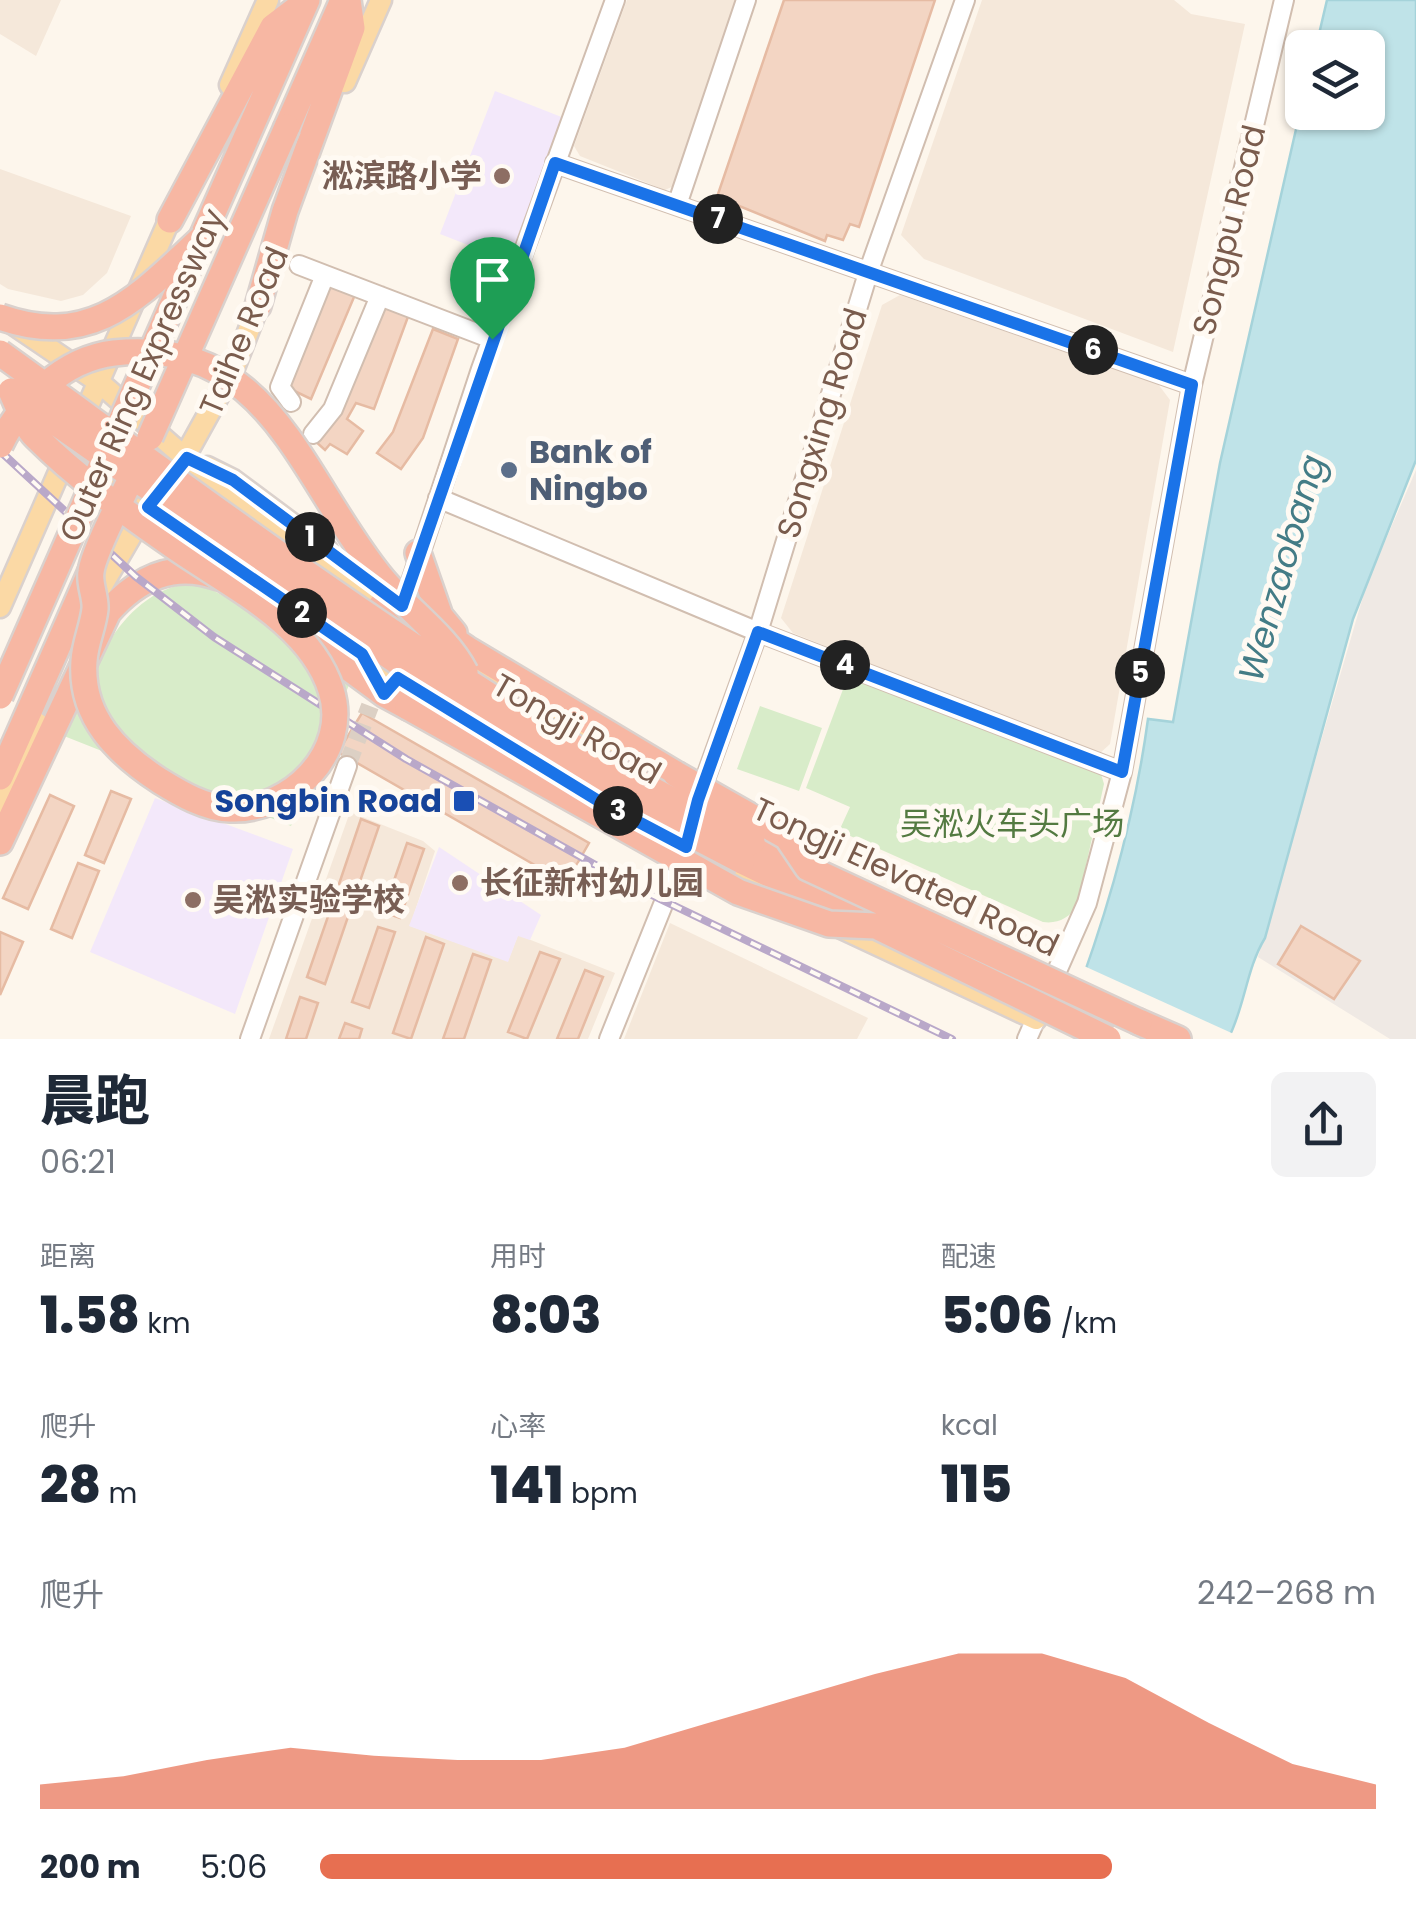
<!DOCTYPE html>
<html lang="zh">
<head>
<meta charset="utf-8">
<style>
  :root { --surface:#fff; --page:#f2f2f3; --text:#1f2937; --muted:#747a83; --accent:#e76f51 }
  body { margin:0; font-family:Poppins,"Noto Sans SC",sans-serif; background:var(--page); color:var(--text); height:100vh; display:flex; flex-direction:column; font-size:38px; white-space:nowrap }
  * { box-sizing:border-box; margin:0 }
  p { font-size:32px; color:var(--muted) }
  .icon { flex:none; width:55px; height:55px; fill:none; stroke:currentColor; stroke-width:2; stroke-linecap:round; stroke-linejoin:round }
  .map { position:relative; height:1039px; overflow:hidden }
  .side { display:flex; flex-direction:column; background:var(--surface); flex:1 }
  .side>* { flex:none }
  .controls { position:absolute; left:1285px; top:30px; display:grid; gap:20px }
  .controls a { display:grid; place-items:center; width:100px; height:100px; border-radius:15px; background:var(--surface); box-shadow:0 2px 8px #0004; font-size:50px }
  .pin { position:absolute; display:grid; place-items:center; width:85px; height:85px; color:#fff; margin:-102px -42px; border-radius:50% 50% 50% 0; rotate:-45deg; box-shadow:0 0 10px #0007 }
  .pin .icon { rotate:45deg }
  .km { position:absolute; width:50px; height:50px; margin:-25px; border-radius:50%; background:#222; color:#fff; font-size:28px; line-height:50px; text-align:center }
  .round { display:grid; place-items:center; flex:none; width:105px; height:105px; border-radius:15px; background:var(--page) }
  .overview { display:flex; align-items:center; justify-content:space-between; height:170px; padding:0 40px }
  h1 { font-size:55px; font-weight:800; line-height:75px }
  .metrics { display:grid; grid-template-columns:repeat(3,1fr); gap:15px; height:170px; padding:10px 40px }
  .metrics div { display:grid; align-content:center }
  .metrics b { font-size:50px; font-weight:800 }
  .metrics small { font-size:28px; font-weight:400 }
  .metrics p { font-size:28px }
  .chart { height:280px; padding:20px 40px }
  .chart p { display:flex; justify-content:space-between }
  .chart svg { width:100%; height:180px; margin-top:10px; fill:var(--accent); opacity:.7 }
  ul { padding:0 40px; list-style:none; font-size:32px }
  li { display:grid; grid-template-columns:160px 120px 1fr; align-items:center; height:75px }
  li i { height:25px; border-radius:12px; background:var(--accent) }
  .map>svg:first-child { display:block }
  .residential { fill:#f5e8da }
  .industrial { fill:#efe9e4 }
  .education { fill:#f3e8fa }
  .green { fill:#d8ecc9 }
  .water { fill:#bfe3e8; stroke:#a5d3da; stroke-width:2.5 }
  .pier { fill:#fdf6ec }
  .building { fill:#f3d5c3; stroke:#e6bba3; stroke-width:2.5 }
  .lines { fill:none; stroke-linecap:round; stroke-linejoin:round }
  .minor-tunnel { stroke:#dcd0c4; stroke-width:18; stroke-dasharray:18 9; stroke-linecap:butt }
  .minor-casing { stroke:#d1beb0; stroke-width:22 }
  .major-casing { stroke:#dad1cd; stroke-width:25 }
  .highway-casing { stroke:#dad1cd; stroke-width:30 }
  .minor { stroke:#fff; stroke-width:18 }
  .major { stroke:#fbd9a5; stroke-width:20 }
  .highway { stroke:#f7b7a3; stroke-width:25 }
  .rail-casing { stroke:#b9a8c9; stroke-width:8 }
  .rail { stroke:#fffaf3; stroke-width:4; stroke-dasharray:11; stroke-linecap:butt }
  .highway-bridge-casing { stroke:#dad1cd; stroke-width:30; stroke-linecap:butt }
  .highway-bridge { stroke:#f7b7a3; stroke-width:25 }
  .route-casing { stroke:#fff; stroke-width:20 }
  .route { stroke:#1a73e8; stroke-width:12 }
  .education-dot { fill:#8d6e63; stroke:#fffaf3; stroke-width:4 }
  .service-dot { fill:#5c6f8a; stroke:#fffaf3; stroke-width:4 }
  .transit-dot { fill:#1a4fb4; stroke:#fffaf3; stroke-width:4 }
  .labels { text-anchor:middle; stroke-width:10; stroke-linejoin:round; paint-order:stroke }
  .education-label { font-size:32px; font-weight:bold; fill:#785e54; stroke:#fffaf3; text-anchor:start }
  .street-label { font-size:32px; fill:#7a5c4d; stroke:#fffaf3 }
  .service-label { font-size:32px; font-weight:bold; fill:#4e5e75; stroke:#fffaf3; text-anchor:start }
  .transit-label { font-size:32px; font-weight:bold; fill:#164399; stroke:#fffaf3; text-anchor:end }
  .park-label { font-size:32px; fill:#537a41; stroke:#fffaf3 }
  .water-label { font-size:35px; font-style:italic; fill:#437c86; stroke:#fffaf3 }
</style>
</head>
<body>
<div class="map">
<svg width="1416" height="1039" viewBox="0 0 1416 1039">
  <rect width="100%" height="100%" fill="#fdf6ec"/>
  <!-- residential -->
  <path class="residential" d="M0 0H61L36 56 0 34Z
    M627 0H738L676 185 665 190 580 156 574 146Z
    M982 0H1174L1191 14 1245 24 1173 352 924 259 901 235Z
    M0 169 131 216 107 273 83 295 61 301 8 289 0 284Z
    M900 295 1158 384 1170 400 1110 744 1098 755 793 633 781 618 882 305Z
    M350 812 423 841 435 851 410 926 508 961 518 935 615 973 588 1039H269Z
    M670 923 868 1018 857 1039H624Z"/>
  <!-- industrial -->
  <path class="industrial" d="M1416 470V1039H1390L1258 957 1367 583Z"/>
  <!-- education -->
  <path class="education" d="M495 91 564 118 509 261 440 234Z
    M155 798 293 849 235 1014 90 952Z
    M439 847 541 915 530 940 518 936 508 962 409 926Z"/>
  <!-- green -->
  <path class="green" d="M198 582 334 657 349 685 291 826 64 736C92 674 118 588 198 582Z
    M848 676 1101 774 1104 784 1077 906C1069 918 1058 924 1043 922L839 831 850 807 806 788Z
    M760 706 822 728 799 791 737 769Z"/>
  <!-- water -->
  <path class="water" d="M1327 0H1416V460L1353 619 1265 938C1246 969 1245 1007 1228 1039H1060C1101 934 1133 830 1148 719L1173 722 1220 463 1302 103V112H1368V48L1316 47Z"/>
  <!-- pier -->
  <path class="pier" d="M1084 966 1236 1035 1234 1039H1055Z"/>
  <!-- building -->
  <path class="building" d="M784 0H935L859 227 850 224 843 240 827 235 825 241 717 197Z
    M326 277 357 290 311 399 284 386Z
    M381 305 409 314 374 409 356 403 347 419 363 431 347 454 330 444 325 450 315 441Z
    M433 329 458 339 423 438 401 469 377 453 393 432Z
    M362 713 589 843 566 883 338 752Z
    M111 791 131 799 104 863 85 855Z
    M50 795 74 806 28 909 3 898Z
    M361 819 379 826 356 893 338 887Z
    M407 843 424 849 400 918 383 912Z
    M78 863 99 871 72 938 51 929Z
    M333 902 351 908 325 984 307 977Z
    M1301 926 1360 961 1334 999 1278 964Z
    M378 927 395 932 369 1008 352 1002Z
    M0 932 23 942 0 995Z
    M426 937 444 944 411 1039 393 1033Z
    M540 952 560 959 527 1039 508 1032Z
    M473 954 491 960 464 1039H443Z
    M585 970 603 977 578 1039H557Z
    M300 997 318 1003 306 1039H286Z
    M345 1023 362 1029 359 1039H339Z"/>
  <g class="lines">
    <!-- minor-tunnel -->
    <path class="minor-tunnel" d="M347 766 370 706"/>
    <!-- minor casing -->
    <g class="minor-casing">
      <path id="minor" d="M555 163 1192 385
        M677 205 746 0
        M299 265 325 275
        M291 402 280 387 325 275 492 339
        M313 434 333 409 380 296
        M438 498 758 632 1122 772
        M403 606 481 369 615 0
        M699 796 758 632 869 270 965 0
        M250 1039 347 766
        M609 1039 685 850
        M1027 1039 1087 903 1122 772 1192 385 1284 0"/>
    </g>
    <!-- major casing -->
    <g class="major-casing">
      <path id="major" d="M345 82 381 0
        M230 85 268 0
        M13 324 100 383 222 490 390 613
        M61 447 429 698
        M179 467 234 368 262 296
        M207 467 233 480 327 550
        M90 606 146 510
        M0 607 175 207
        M456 656 620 754
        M0 809 37 723
        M617 811 781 898
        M839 927 1036 1019"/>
    </g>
    <!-- highway casing -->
    <g class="highway-casing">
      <path id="highway" d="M287 127 343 0
        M170 220 273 27 302 5
        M177 294 307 0
        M258 306 285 211 352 28 348 0
        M418 553 440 616 454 633
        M381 606H403L467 649 676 774
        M297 630 384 694 408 707
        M0 777 91 571
        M0 842 108 612C138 578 174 561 218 577
        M752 842 808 868
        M742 861 876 926
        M1139 1022 1178 1039"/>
    </g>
    <!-- minor -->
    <use href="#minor" class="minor"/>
    <!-- major -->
    <use href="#major" class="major"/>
    <!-- highway -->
    <use href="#highway" class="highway"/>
    <!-- rail casing -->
    <g class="rail-casing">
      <path id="rail" d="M0 451 135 576 214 637 406 759 633 886 952 1039"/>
    </g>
    <!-- rail -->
    <use href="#rail" class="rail"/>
    <!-- highway-bridge casing -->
    <g class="highway-bridge-casing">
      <path id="highway-bridge" d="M0 317C93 350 139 296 202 238
        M0 353C172 477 344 606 525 718 598 763 675 802 752 842
        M11 391C18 406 25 426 36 437 76 477 126 513 172 545 227 584 310 622 331 690 351 752 290 812 230 809 205 808 181 794 160 781 117 753 80 717 84 661 85 643 93 627 95 609 96 597 89 584 91 572 93 551 129 485 139 461
        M15 394 458 704 528 749 742 861
        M150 437 287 127
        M0 445C21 401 63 359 114 353 269 336 300 477 380 576 406 609 446 635 465 672
        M0 696 177 294
        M408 707 738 892 829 924 876 926 1108 1039
        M676 774 787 837 808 868 1139 1022"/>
    </g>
    <!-- highway-bridge -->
    <use href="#highway-bridge" class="highway-bridge"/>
  </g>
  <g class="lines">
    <!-- route casing -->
    <g class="route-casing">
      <path id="route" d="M555 163 1192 385 1122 772 758 632 698 800 686 847 597 800 398 678 384 694 362 654 148 507 187 458 233 480 402 606Z"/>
    </g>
    <!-- route -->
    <use href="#route" class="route"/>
  </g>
  <!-- markers -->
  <g class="education-dot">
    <circle cx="502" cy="176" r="10"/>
    <circle cx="460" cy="883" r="10"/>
    <circle cx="193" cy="900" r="10"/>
  </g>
  <circle class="service-dot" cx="509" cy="470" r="10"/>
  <rect class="transit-dot" x="452" y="789" width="24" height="24" rx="5"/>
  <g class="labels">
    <!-- education labels -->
    <g class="education-label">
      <text x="482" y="187" text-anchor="end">淞滨路小学</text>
      <text x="480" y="894">长征新村幼儿园</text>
      <text x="213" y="911">吴淞实验学校</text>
    </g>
    <!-- street labels -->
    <g class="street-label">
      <text transform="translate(1229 230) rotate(-76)" y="11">Songpu Road</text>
      <text transform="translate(244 331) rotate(-67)" y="11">Taihe Road</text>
      <text transform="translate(142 375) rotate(-66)" y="11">Outer Ring Expressway</text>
      <text transform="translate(822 423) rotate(-73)" y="11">Songxing Road</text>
      <text transform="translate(577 729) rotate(30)" y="11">Tongji Road</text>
      <text transform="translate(906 877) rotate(25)" y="11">Tongji Elevated Road</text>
    </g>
    <!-- service labels -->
    <g class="service-label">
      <text x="529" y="463">Bank of<tspan x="529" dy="37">Ningbo</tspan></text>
    </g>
    <!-- transit labels -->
    <g class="transit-label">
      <text x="442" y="812">Songbin Road</text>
    </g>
    <!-- park labels -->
    <g class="park-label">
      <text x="1012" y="835">吴淞火车头广场</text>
    </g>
    <!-- water labels -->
    <g class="water-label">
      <text transform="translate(1282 568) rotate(-74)" y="12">Wenzaobang</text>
    </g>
  </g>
</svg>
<div class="controls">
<a><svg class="icon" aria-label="layers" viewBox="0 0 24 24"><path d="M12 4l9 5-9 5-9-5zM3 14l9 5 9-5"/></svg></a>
</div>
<div class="pin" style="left:492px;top:339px;background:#1e9e55"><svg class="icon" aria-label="arrive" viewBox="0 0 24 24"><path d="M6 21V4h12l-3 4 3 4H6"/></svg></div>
<b class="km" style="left:310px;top:537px">1</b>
<b class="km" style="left:302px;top:613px">2</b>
<b class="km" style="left:618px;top:811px">3</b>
<b class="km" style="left:845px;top:665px">4</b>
<b class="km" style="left:1140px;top:673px">5</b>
<b class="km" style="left:1093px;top:350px">6</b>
<b class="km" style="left:718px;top:219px">7</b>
</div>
<section class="side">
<div class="overview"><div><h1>晨跑</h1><p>06:21</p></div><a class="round"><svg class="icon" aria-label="share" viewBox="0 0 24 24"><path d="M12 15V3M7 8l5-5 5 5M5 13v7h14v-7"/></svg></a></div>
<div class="metrics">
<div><p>距离</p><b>1.58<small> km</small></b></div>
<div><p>用时</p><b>8:03</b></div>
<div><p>配速</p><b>5:06<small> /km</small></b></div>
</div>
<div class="metrics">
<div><p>爬升</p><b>28<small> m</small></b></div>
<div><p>心率</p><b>141<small> bpm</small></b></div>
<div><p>kcal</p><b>115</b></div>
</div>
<div class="chart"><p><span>爬升</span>242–268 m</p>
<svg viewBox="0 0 160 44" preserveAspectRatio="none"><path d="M0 44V38L10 36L20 32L30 29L40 31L50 32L60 32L70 29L80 23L90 17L100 11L110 6L120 6L130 12L140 23L150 33L160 38V44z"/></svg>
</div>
<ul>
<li><b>200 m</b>5:06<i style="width:75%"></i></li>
</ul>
</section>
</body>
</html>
